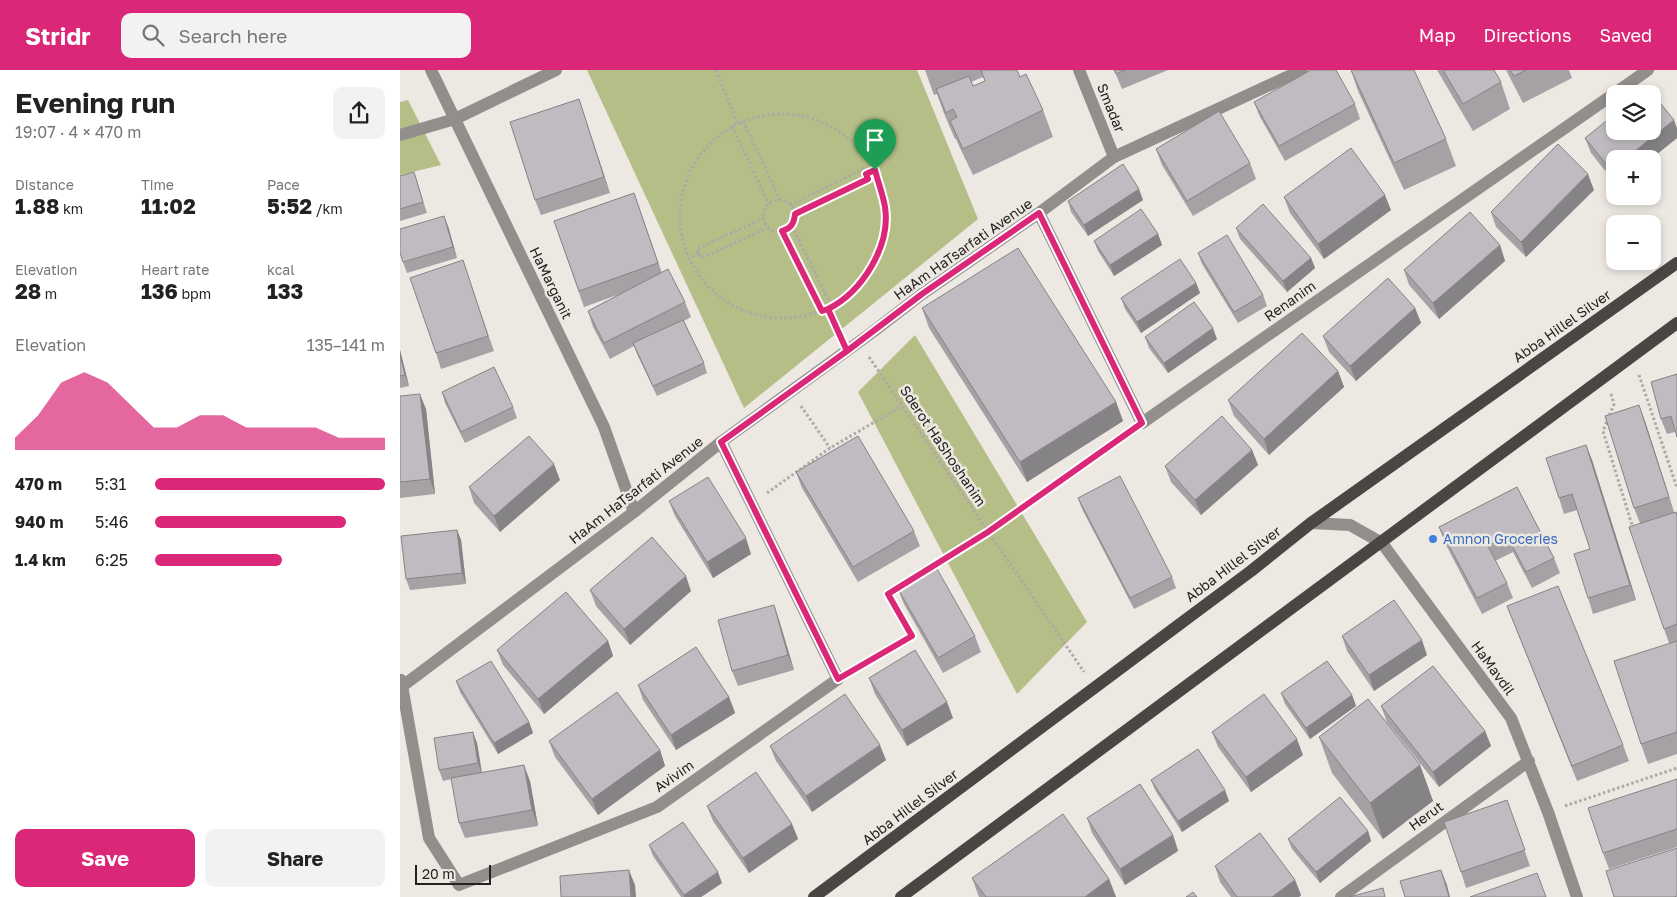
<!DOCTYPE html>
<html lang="en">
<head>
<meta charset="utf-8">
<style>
  :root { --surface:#fff; --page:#f2f2f2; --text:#222; --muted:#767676; --accent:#db2777 }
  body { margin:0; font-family:"Golos Text",sans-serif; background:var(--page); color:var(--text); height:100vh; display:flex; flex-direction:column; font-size:19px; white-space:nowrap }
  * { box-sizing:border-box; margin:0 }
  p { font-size:16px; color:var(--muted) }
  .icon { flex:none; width:28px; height:28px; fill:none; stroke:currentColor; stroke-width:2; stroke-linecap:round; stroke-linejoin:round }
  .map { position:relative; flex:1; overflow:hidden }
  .drawer { display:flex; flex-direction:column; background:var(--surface); width:400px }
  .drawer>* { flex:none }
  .fabs { position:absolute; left:1206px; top:15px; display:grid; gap:10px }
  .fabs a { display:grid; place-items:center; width:55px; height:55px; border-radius:10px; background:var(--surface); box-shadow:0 2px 8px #0003; font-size:25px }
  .scale { position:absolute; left:15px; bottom:12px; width:76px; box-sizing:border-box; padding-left:5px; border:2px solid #242220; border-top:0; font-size:14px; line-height:18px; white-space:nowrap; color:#242220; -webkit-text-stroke:4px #ede8e2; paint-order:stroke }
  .pin { position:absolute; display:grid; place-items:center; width:42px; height:42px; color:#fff; margin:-51px -21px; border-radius:50% 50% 50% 0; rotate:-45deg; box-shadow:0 0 5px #0007 }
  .pin .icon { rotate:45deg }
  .round { display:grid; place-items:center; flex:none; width:52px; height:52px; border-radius:10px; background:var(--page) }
  .overview { display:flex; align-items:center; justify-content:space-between; height:85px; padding:0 15px }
  h1 { font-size:28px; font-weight:700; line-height:38px }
  .metrics { display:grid; grid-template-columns:repeat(3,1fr); gap:8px; height:85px; padding:5px 15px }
  .metrics div { display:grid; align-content:center }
  .metrics b { font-size:21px; font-weight:700 }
  .metrics small { font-size:14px; font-weight:400 }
  .metrics p { font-size:14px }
  .chart { height:140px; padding:10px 15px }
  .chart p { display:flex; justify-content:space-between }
  .chart svg { width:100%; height:90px; margin-top:5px; fill:var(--accent); opacity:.7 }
  .primary-button { display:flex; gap:10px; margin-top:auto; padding:10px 15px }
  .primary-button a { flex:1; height:58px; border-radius:10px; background:var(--accent); color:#fff; font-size:20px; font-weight:700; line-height:58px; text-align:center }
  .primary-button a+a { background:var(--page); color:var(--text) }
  ul { padding:0 15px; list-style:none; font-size:16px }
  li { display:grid; grid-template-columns:80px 60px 1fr; align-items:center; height:38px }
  li i { height:12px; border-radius:6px; background:var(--accent) }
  header { display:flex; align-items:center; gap:30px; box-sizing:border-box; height:70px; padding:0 25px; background:var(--accent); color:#fff }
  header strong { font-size:24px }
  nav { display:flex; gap:28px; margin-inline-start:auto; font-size:18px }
  .search { width:350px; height:45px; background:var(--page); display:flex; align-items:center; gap:12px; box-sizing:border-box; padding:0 18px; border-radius:10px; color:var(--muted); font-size:19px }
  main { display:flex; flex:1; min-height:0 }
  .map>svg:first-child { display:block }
  .green { fill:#b5be87 }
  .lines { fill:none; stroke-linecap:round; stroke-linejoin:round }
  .path { stroke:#ada9a4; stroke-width:3; stroke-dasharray:2.5 2.5; stroke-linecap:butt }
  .lane { stroke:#918e8c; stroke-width:12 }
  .street { stroke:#918e8c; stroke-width:12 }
  .primary { stroke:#4a4643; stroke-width:12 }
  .wall { fill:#a5a1a5; fill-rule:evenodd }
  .shaded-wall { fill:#868386 }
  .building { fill:#c0bbc0; stroke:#868386 }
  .route-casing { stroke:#fff; stroke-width:10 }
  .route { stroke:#db2777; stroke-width:6 }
  .shop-dot { fill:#3f7fe0; stroke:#ede8e2; stroke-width:2 }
  .labels { text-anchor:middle; stroke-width:5; stroke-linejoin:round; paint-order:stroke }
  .street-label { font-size:14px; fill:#242220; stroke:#ede8e2 }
  .shop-label { font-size:14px; fill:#366cbe; stroke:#ede8e2; text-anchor:start }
</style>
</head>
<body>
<header>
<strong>Stridr</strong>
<div class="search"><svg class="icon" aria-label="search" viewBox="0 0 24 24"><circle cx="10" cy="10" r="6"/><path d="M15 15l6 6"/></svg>Search here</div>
<nav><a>Map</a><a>Directions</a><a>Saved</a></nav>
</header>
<main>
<section class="drawer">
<div class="overview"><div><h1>Evening run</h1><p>19:07 · 4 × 470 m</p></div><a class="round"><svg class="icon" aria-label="share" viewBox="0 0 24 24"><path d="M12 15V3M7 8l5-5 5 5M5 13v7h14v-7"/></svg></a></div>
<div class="metrics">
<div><p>Distance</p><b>1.88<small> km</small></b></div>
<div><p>Time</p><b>11:02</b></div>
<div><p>Pace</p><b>5:52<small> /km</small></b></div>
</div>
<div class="metrics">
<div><p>Elevation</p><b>28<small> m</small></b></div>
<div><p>Heart rate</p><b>136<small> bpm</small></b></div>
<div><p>kcal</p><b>133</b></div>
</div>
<div class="chart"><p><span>Elevation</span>135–141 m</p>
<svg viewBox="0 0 160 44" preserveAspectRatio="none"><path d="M0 44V38L10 27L20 11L30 6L40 11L50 22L60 33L70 33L80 27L90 27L100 33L110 33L120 33L130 33L140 38L150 38L160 38V44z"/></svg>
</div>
<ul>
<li><b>470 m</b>5:31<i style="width:100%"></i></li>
<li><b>940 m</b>5:46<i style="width:83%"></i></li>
<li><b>1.4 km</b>6:25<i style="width:55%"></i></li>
</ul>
<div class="primary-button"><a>Save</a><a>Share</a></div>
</section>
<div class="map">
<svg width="1277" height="827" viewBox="0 0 1277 827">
  <rect width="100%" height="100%" fill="#ede8e2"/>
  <!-- green -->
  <path class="green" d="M187 0H517L578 149 344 338Z
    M8 30 41 95 0 105V32Z
    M515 265 687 552 617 624 458 322Z"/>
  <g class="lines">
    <!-- path -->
    <path class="path" d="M316 0 337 53
      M280 146a102 102 0 1 1 204 0a102 102 0 1 1-204 0Z
      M343 51 380 130
      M332 56 369 134
      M466 104 475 100
      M363 146a16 16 0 1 1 32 0a16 16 0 1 1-32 0Z
      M390 135 463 99 468 109 395 144
      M364 148 297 179 301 188 367 158
      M392 156 432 237
      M382 161 422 241
      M288 189 299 183
      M428 239 439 263
      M469 287 684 602
      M1239 305 1277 418
      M1211 324 1214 334 1203 361 1233 458
      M401 336 430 378
      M367 423 430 378 502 336
      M454 600 512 566 488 524 588 461 727 363
      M1165 736 1277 698"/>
    <!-- lane -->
    <path class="lane" d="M55 49 156 0"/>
    <!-- street -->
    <path class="street" d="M31 0 204 357 234 442
      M679 0 714 87
      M0 65 55 49
      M639 143 742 353 1248 0
      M911 453 950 455 982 473 1111 648 1148 742 1177 827
      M1 610 29 768 59 815 257 737 438 609 321 372
      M0 618 234 442 321 372 474 261 522 224 639 143 714 87 902 0
      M941 827 1129 691"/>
    <!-- primary -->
    <path class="primary" d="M414 827 851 501 911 453 1277 193
      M501 827 1277 253"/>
  </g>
  <!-- wall -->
  <path class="wall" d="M525 0H617L620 7 643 40 653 67 573 105 560 78 556 69H555L545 46 537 24 534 25ZM583 7 585 11 573 16 571 12Z
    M714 0H768L722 19Z
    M951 0H1014L1046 69 1056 96 1004 120 958 21Z
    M1037 0H1094L1101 12 1110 39 1073 61Z
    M1106 0H1169L1172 8 1123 33Z
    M179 29 210 123 141 145 135 130Z
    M854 32 955 34 960 49 885 91 860 47Z
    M1277 58V68L1251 89H1215V113L1191 83 1185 68Z
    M756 79 850 93 856 109 793 146 762 95Z
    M14 102 27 143 0 151V106Z
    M1194 120 1126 187 1096 157 1091 142Z
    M234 123 262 203 285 232 291 247 284 251 304 293 307 303 257 326 237 284 234 276 210 289 193 257 188 241 220 224 184 237 154 151Z
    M884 127 991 140 924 189 890 143Z
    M743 130 688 166 671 142 668 131Z
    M48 156 57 188 7 203 3 192Z
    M836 158 911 188 915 198 887 222 840 169Z
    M758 164 762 175 714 206 698 181 694 171Z
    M1100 175 1105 191 1039 249 1009 215 1004 200Z
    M798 183 863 225 867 236 838 253 802 194Z
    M68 206 94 281 41 299 36 283Z
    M796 213 800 223 741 263 725 239 721 228Z
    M522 238 716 332 723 351 627 412 529 258Z
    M1015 238 1021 253 956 311 929 282 923 266Z
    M745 267 817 269 768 303 749 278Z
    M0 280 9 316 0 318Z
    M938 301 944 317 869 385 834 346 828 330Z
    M1277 304 1275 362 1267 364 1261 349Z
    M42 322 113 337 117 348 65 373 45 333Z
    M0 326 26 339 35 424 0 428Z
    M1245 351 1274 442 1277 446V684L1248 694 1241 674 1269 573 1264 559 1240 453 1234 438Z
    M1186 375 1192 390 1236 530 1193 544 1188 528 1190 479 1177 440 1164 444 1159 428Z
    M852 380 858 395 801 445 771 412 765 396Z
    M396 402 514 461 520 476 458 512 402 418Z
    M160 410 100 462 74 433 69 417Z
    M1117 417 1154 488 1160 503 1132 518 1113 482 1095 491 1107 513 1113 528 1082 544 1045 473 1039 457Z
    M678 428 772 507 776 518 734 539 682 439Z
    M269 431 351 484 313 508 275 446Z
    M57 460 61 470 66 514 10 520 6 509Z
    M498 519 575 566 581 582 543 603 504 534Z
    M190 520 291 521 230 575 196 536Z
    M374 535 379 550 394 600 338 616 332 601Z
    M1107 536 1223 675 1229 691 1177 711Z
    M942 566 1027 585 974 621 947 581Z
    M208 571 213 586 144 644 103 595 97 580Z
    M469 608 553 648 507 676 475 624Z
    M56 611 129 652 133 663 98 684 60 622Z
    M238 615 329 627 335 643 276 680 243 630Z
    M881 623 952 625 956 636 910 669 885 634Z
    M981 636 1085 661 1091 676 1039 717 987 652Z
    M812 662 903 685 851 722 818 677Z
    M919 667 1020 695 1033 731 983 769 932 703Z
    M149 671 260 680 265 696 198 745 155 687Z
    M77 673 82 703 130 711 138 756 65 768 59 753 52 709 43 711 39 700Z
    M370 676 486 690 412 742 376 691Z
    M1277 709V777L1209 799 1203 783Z
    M751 710 829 731 782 762 755 720Z
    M1107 730 1130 796 1066 818 1061 802Z
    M307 736 392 754 398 769 349 803 313 751Z
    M687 748 773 765 778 781 725 815 692 763Z
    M968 761 971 771 920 813 892 779 888 769Z
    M249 775 322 813 301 827H281L253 786Z
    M815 796 895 810 901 825 899 827H831L820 812Z
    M572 808 709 809 716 827H579Z"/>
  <!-- shaded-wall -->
  <path class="shaded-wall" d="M179 29 184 45 210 123 204 107Z
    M1274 50 1277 58V68L1251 89H1225Z
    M1215 97V110L1211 100Z
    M1188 104 1194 120 1126 187 1121 172Z
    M739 119 743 130 688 166 684 155Z
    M985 125 991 140 924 189 918 174Z
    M44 146 48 156 57 188 53 177Z
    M758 164 762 175 714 206 710 195Z
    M1100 175 1105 191 1039 249 1033 233Z
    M911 188 915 198 887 222 883 211Z
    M796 213 800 223 741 263 737 252Z
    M1015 238 1021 253 956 311 950 296Z
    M813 258 817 269 768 303 764 293Z
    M0 280 9 316 5 305 0 285Z
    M938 301 944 317 869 385 864 369Z
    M20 324 26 339 35 424 30 409Z
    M716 332 723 351 627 412 620 392Z
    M1239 335 1245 351 1274 442 1269 427Z
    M1186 375 1192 390 1236 530 1230 515Z
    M852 380 858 395 801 445 795 430Z
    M154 394 160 410 100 462 94 446Z
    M57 460 61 470 66 514 62 503Z
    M346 468 351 484 313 508 307 492Z
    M286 506 291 521 230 575 224 559Z
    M374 535 379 550 394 600 388 585Z
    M1022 570 1027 585 974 621 969 605Z
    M208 571 213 586 144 644 138 629Z
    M952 625 956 636 910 669 906 658Z
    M329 627 335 643 276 680 271 665Z
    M547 632 553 648 507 676 502 660Z
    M129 652 133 663 98 684 94 673Z
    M1085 661 1091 676 1039 717 1033 702Z
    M73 662 77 673 82 704 78 693Z
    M897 669 903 685 851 722 846 707Z
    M480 675 486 690 412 742 406 726Z
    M260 680 265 696 198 745 192 729Z
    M124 695 130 711 138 756 132 740Z
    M1020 695 1033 731 983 769 970 733Z
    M825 720 829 731 782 762 778 751Z
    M392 754 398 769 349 803 343 788Z
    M968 761 971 771 920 813 916 802Z
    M773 765 778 781 725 815 720 799Z
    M229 800 235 815 236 827H231Z
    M1041 800 1047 815 1050 827H1049Z
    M318 802 322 813 301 827H284V825Z
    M709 809 716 827H685Z
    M895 810 901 825 899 827H872Z"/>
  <!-- building -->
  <path class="building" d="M581 0H617L620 7 626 4 643 40 563 79 550 51 557 47 553 39 546 43 536 19 569 6 573 16 585 11Z
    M714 0H725L716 4Z
    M911 0H936L955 34 879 76 854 32Z
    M951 0H1014L1046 69 994 93Z
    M1043 0H1094L1101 12 1063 34Z
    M1110 0H1126L1114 6Z
    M1248 18 1274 50 1225 89H1215V97L1211 100 1185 68 1215 44V61H1252V24H1241Z
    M179 29 204 107 135 130 110 52Z
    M819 41 850 93 787 131 756 79Z
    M1158 74 1188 104 1121 172 1091 142Z
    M951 78 985 125 918 174 884 127Z
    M723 94 739 119 684 155 668 131Z
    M14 102 23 132 0 139V106Z
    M234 123 258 193 179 221 154 151Z
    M863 134 911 188 883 211 836 158Z
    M741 139 758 164 710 195 694 171Z
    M1070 142 1100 175 1033 233 1004 200Z
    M44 146 53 177 3 192 0 183V159Z
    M827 165 863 225 834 242 798 183Z
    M618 178 716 332 620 392 522 238Z
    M780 189 796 213 737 252 721 228Z
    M63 190 88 266 36 283 10 208Z
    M268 199 285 232 204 273 188 241Z
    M988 208 1015 238 950 296 923 266Z
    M794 232 813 258 764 293 745 267Z
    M283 250 304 293 253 316 233 273Z
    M902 263 938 301 864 369 828 330Z
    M0 285 5 305 0 306Z
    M94 297 113 337 61 362 42 322Z
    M1277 304V367L1271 346 1261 349 1251 312Z
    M20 324 30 409 0 412V326Z
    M1239 335 1269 427 1234 438 1205 346Z
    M822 346 852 380 795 430 765 396Z
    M129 366 154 394 94 446 69 417Z
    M458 366 514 461 453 497 396 402Z
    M1186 375 1230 515 1188 528 1174 484 1190 479 1172 424 1159 428 1146 388Z
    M720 406 772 507 730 528 678 428Z
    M308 407 346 468 307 492 269 431Z
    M1117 417 1154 488 1126 502 1107 466 1088 476 1107 513 1077 528 1039 457Z
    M1276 442 1277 446V554L1264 559 1229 457Z
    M57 460 62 503 6 509 1 466Z
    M252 467 286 506 224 559 190 520Z
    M536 497 575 566 538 588 498 519Z
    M1158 516 1223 675 1172 696 1107 536Z
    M166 522 208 571 138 629 97 580Z
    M994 530 1022 570 969 605 942 566Z
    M374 535 388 585 332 601 318 550Z
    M1277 571V662L1241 674 1214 591Z
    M296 577 329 627 271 665 238 615Z
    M515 580 547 632 502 660 469 608Z
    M91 591 129 652 94 673 56 611Z
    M927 591 952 625 906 658 881 623Z
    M1033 596 1085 661 1033 702 981 636Z
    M217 622 260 680 192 729 149 671Z
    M445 624 480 675 406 726 370 676Z
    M864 624 897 669 846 707 812 662Z
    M968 629 1020 695 970 733 919 667Z
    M73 662 78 693 39 700 34 668Z
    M798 679 825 720 778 751 751 710Z
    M124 695 132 740 59 753 51 708Z
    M356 702 392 754 343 788 307 736Z
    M1277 709V759L1203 783 1188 738Z
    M740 714 773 765 720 799 687 748Z
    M940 727 968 761 916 802 888 769Z
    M1107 730 1125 780 1061 802 1044 752Z
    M663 744 709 809 685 827H586L572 808Z
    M283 752 318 802 284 825 249 775Z
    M860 763 895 810 872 827H837L815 796Z
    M1277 778V826L1274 827H1214L1206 801Z
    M229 800 231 827H161L160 806Z
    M1041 800 1049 827H1005L1000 811Z
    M1137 803 1146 827H1070Z
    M983 818 985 827H949Z
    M793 822 797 827H786Z"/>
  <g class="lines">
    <!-- route casing -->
    <g class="route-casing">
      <path id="route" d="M475 100C478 112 483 125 485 137 491 176 462 222 428 239L447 281 321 372 438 609 512 566 488 524 588 462 742 353 639 143 522 224 447 281 428 239 422 241 382 161C391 158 394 154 395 144L468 109 466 104 475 100"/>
    </g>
    <!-- route -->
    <use href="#route" class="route"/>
  </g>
  <!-- markers -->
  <circle class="shop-dot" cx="1033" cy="469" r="5"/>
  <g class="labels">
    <!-- street labels -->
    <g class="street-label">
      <text transform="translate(711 38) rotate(68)" y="5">Smadar</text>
      <text transform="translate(563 179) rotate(-35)" y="5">HaAm HaTsarfati Avenue</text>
      <text transform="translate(151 213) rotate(64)" y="5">HaMarganit</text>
      <text transform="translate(890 231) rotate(-35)" y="5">Renanim</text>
      <text transform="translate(1162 256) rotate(-35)" y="5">Abba Hillel Silver</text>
      <text transform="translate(543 376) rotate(56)" y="5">Sderot HaShoshanim</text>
      <text transform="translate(236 420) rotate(-38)" y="5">HaAm HaTsarfati Avenue</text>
      <text transform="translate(833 494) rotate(-37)" y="5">Abba Hillel Silver</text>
      <text transform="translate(1093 598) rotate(54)" y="5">HaMavdil</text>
      <text transform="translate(274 706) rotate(-35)" y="5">Avivim</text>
      <text transform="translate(510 737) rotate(-37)" y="5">Abba Hillel Silver</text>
      <text transform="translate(1026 746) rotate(-36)" y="5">Herut</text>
    </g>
    <!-- shop labels -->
    <g class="shop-label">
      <text x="1043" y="474">Amnon Groceries</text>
    </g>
  </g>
</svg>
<div class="fabs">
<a><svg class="icon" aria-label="layers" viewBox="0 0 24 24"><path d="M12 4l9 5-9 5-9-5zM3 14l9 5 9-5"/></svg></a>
<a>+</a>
<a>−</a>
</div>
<div class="scale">20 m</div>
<div class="pin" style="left:475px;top:100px;background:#1e9e55"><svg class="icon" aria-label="arrive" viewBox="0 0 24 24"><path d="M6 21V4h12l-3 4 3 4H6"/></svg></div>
</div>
</main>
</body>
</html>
